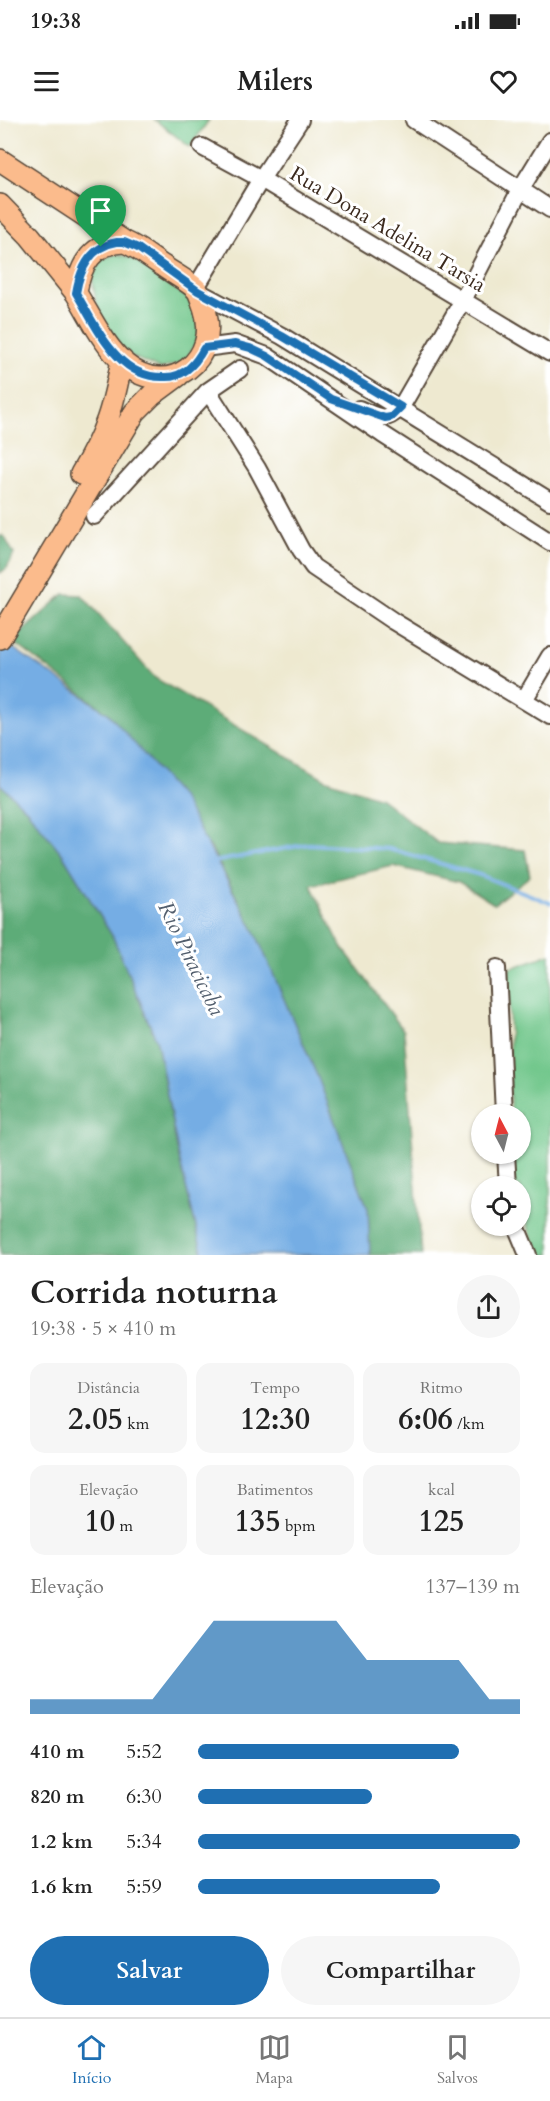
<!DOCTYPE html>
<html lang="pt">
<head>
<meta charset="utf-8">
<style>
  :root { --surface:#fff; --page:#f6f6f6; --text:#222; --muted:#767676; --line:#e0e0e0; --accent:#1f6fb2 }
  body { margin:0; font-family:Cardo,serif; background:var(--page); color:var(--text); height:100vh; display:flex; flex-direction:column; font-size:22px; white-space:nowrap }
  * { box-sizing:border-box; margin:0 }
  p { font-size:20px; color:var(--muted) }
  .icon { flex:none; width:33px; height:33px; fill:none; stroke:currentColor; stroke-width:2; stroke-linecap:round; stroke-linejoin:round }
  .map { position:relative; height:1135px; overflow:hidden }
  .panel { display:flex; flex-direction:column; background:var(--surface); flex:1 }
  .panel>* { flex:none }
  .needle { width:39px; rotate:353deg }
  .buttons { position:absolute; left:471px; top:984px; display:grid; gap:12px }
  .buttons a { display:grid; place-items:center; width:60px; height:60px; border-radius:50%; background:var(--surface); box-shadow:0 2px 4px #0004; font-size:30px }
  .pin { position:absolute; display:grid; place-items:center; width:51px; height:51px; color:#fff; margin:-62px -26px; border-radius:50% 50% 50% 0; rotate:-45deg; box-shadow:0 0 6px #0007 }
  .pin .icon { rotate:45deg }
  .round { display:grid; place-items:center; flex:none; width:63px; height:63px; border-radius:32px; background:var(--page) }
  .summary { display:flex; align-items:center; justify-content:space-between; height:102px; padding:0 30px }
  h1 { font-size:33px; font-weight:800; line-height:45px }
  .figures { display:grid; grid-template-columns:repeat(3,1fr); gap:9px; height:102px; padding:6px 30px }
  .figures div { display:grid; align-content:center; border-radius:15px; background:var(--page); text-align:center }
  .figures b { font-size:30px; font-weight:800 }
  .figures small { font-size:16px; font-weight:400 }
  .figures p { font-size:16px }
  .chart { height:168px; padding:12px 30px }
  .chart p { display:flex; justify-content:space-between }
  .chart svg { width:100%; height:108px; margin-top:6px; fill:var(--accent); opacity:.7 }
  .action { display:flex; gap:12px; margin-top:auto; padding:12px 30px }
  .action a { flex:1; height:69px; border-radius:36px; background:var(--accent); color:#fff; font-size:24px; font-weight:800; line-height:69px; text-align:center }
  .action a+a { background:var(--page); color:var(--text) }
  ul { padding:0 30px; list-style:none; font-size:20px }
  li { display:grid; grid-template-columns:96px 72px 1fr; align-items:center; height:45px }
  li i { height:15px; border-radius:8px; background:var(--accent) }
  .status { display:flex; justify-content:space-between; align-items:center; height:42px; padding:0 30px; background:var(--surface); direction:ltr }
  .status svg { height:16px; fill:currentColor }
  header { display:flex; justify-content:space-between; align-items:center; height:78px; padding:0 30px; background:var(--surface); font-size:27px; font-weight:800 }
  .dock { display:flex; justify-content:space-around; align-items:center; height:84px; border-top:2px solid var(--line); background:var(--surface); font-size:16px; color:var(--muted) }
  .dock a { display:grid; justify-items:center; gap:3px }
  .dock .active { color:var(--accent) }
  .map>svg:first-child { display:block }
  .green { fill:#72c78c; stroke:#567855; stroke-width:1.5 }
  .forest { fill:#5dac78; stroke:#4c6b4b; stroke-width:1.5 }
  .water { fill:#74ade4; stroke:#586c81; stroke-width:1.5 }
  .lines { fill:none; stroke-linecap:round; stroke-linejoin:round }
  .stream { stroke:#74ade4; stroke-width:4 }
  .minor-casing { stroke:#564739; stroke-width:20 }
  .major-casing { stroke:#564739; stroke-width:24 }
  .minor { stroke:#fff; stroke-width:16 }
  .major { stroke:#fbbb8c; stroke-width:21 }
  .route-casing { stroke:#fff; stroke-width:12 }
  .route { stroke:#1f6fb2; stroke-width:8 }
  .labels { text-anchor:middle; stroke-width:6; stroke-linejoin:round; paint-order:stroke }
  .street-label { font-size:21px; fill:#3b2a1e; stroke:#fff }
  .water-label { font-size:22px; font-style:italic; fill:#525e6d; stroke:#fff }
</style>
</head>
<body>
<div class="status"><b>19:38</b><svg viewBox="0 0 49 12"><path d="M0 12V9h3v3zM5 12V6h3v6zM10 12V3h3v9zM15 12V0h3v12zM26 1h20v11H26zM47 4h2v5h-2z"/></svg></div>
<header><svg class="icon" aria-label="menu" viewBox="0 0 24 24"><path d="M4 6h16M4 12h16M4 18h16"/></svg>Milers<svg class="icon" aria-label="heart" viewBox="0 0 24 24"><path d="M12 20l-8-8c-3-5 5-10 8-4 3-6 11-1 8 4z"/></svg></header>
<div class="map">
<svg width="550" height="1135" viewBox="0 0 550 1135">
  <rect width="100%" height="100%" fill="#fff"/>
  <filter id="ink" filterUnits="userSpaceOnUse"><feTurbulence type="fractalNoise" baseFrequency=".0167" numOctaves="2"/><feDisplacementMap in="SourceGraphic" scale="12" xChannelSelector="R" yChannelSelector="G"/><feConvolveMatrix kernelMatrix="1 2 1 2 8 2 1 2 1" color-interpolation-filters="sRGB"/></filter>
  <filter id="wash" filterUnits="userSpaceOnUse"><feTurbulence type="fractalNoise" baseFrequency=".008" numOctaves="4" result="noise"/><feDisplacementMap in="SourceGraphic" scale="24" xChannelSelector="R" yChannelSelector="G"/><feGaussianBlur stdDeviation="1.35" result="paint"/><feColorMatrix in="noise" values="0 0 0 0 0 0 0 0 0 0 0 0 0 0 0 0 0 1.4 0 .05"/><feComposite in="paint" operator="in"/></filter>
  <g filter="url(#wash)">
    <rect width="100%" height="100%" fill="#eee9d0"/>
    <!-- green -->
    <path class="green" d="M155 0H209L190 27Z
      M117 134 132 138 192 181 198 199 199 217 185 242 160 249 126 234 106 210 96 184 92 155 101 139Z
      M550 834V1135H537L521 1084 520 1066H515L511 1034H520V994H510L509 849Z"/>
    <!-- forest -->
    <path class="forest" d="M0 416H4L14 434 7 448 0 453Z
      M64 474 82 475 155 558 325 659 380 678 438 723 525 730 530 756 494 784 459 762 393 746 311 765 340 824 404 911 421 1135H370L368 1089 318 958 255 812 211 728 109 594 12 521Z
      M0 664 27 690 63 735 113 817 157 922 179 1038 203 1135H0Z"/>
    <!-- water -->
    <path class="water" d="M0 519 109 594 182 678 255 812 318 958 368 1089 370 1135H203L179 1038 157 922 113 817 63 735 27 690 0 664Z"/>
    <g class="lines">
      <!-- stream -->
      <path class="stream" d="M213 742 309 724 389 729 480 755 550 783"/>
    </g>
  </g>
  <g filter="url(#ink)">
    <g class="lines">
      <!-- minor casing -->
      <g class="minor-casing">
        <path id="minor" d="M414 0 550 89
          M202 27 261 59 550 233
          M195 169 261 59 300 0
          M197 171 282 216 550 381
          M204 228 235 224 267 236 382 314 550 422
          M208 271 257 348 301 430 313 447 393 501 550 596
          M359 289C378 297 384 304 401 287L463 180 520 70 550 21
          M94 396 208 271 240 249
          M524 580 550 536
          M497 848 504 994
          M506 1034 508 1066
          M516 1106 528 1135"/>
      </g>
      <!-- major casing -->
      <g class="major-casing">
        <path id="major" d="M0 40 125 122
          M0 85 30 116 76 173
          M125 122C139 128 151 138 163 146 172 153 190 162 197 170 200 174 202 182 204 187 222 239 169 281 125 244 104 226 91 197 76 173 80 144 93 122 125 122Z
          M81 354C106 313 113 287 122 240
          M0 518 135 292 152 275 179 255"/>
      </g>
      <!-- minor -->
      <use href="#minor" class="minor"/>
      <!-- major -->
      <use href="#major" class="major"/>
    </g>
  </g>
  <g class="lines" filter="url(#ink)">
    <!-- route casing -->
    <g class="route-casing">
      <path id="route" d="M117 122H124L138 128 198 171 282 216 401 287 391 297 385 298 331 279 267 236 250 228 235 224 204 228C196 243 185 257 166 257 118 260 97 207 76 173 80 149 91 126 117 122Z"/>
    </g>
    <!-- route -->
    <use href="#route" class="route"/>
  </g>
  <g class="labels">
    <!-- street labels -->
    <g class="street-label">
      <text transform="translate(388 109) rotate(31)" y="7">Rua Dona Adelina Tarsia</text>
    </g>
    <!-- water labels -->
    <g class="water-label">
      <text transform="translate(192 838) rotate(64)" y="8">Rio Piracicaba</text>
    </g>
  </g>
</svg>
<div class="buttons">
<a><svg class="needle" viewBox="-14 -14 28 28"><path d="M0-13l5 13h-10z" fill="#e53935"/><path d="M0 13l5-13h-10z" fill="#767676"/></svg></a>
<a><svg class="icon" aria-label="locate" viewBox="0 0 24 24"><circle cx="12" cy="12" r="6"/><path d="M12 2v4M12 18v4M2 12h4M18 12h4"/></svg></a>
</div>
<div class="pin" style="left:101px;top:127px;background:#1e9e55"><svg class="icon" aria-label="arrive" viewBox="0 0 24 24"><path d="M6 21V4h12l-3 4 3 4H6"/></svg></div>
</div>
<section class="panel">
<div class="summary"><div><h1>Corrida noturna</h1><p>19:38 · 5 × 410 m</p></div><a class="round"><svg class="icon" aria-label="share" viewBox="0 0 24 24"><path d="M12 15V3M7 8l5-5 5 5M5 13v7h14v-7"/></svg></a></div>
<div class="figures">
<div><p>Distância</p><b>2.05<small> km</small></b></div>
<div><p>Tempo</p><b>12:30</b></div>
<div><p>Ritmo</p><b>6:06<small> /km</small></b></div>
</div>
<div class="figures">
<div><p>Elevação</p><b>10<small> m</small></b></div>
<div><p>Batimentos</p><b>135<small> bpm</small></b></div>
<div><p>kcal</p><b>125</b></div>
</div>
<div class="chart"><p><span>Elevação</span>137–139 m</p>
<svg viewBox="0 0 160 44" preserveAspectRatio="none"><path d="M0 44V38L10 38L20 38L30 38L40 38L50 22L60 6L70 6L80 6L90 6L100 6L110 22L120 22L130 22L140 22L150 38L160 38V44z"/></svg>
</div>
<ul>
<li><b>410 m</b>5:52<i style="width:81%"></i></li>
<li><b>820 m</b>6:30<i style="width:54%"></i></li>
<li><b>1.2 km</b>5:34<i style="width:100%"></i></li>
<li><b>1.6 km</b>5:59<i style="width:75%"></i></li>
</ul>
<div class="action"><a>Salvar</a><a>Compartilhar</a></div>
</section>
<nav class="dock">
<a class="active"><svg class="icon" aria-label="home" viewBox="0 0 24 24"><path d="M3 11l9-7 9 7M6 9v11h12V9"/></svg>Início</a>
<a><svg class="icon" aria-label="map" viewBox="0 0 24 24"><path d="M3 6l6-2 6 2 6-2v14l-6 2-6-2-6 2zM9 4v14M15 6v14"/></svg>Mapa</a>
<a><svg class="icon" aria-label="saved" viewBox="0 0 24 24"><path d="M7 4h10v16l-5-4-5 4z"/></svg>Salvos</a>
</nav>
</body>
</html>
